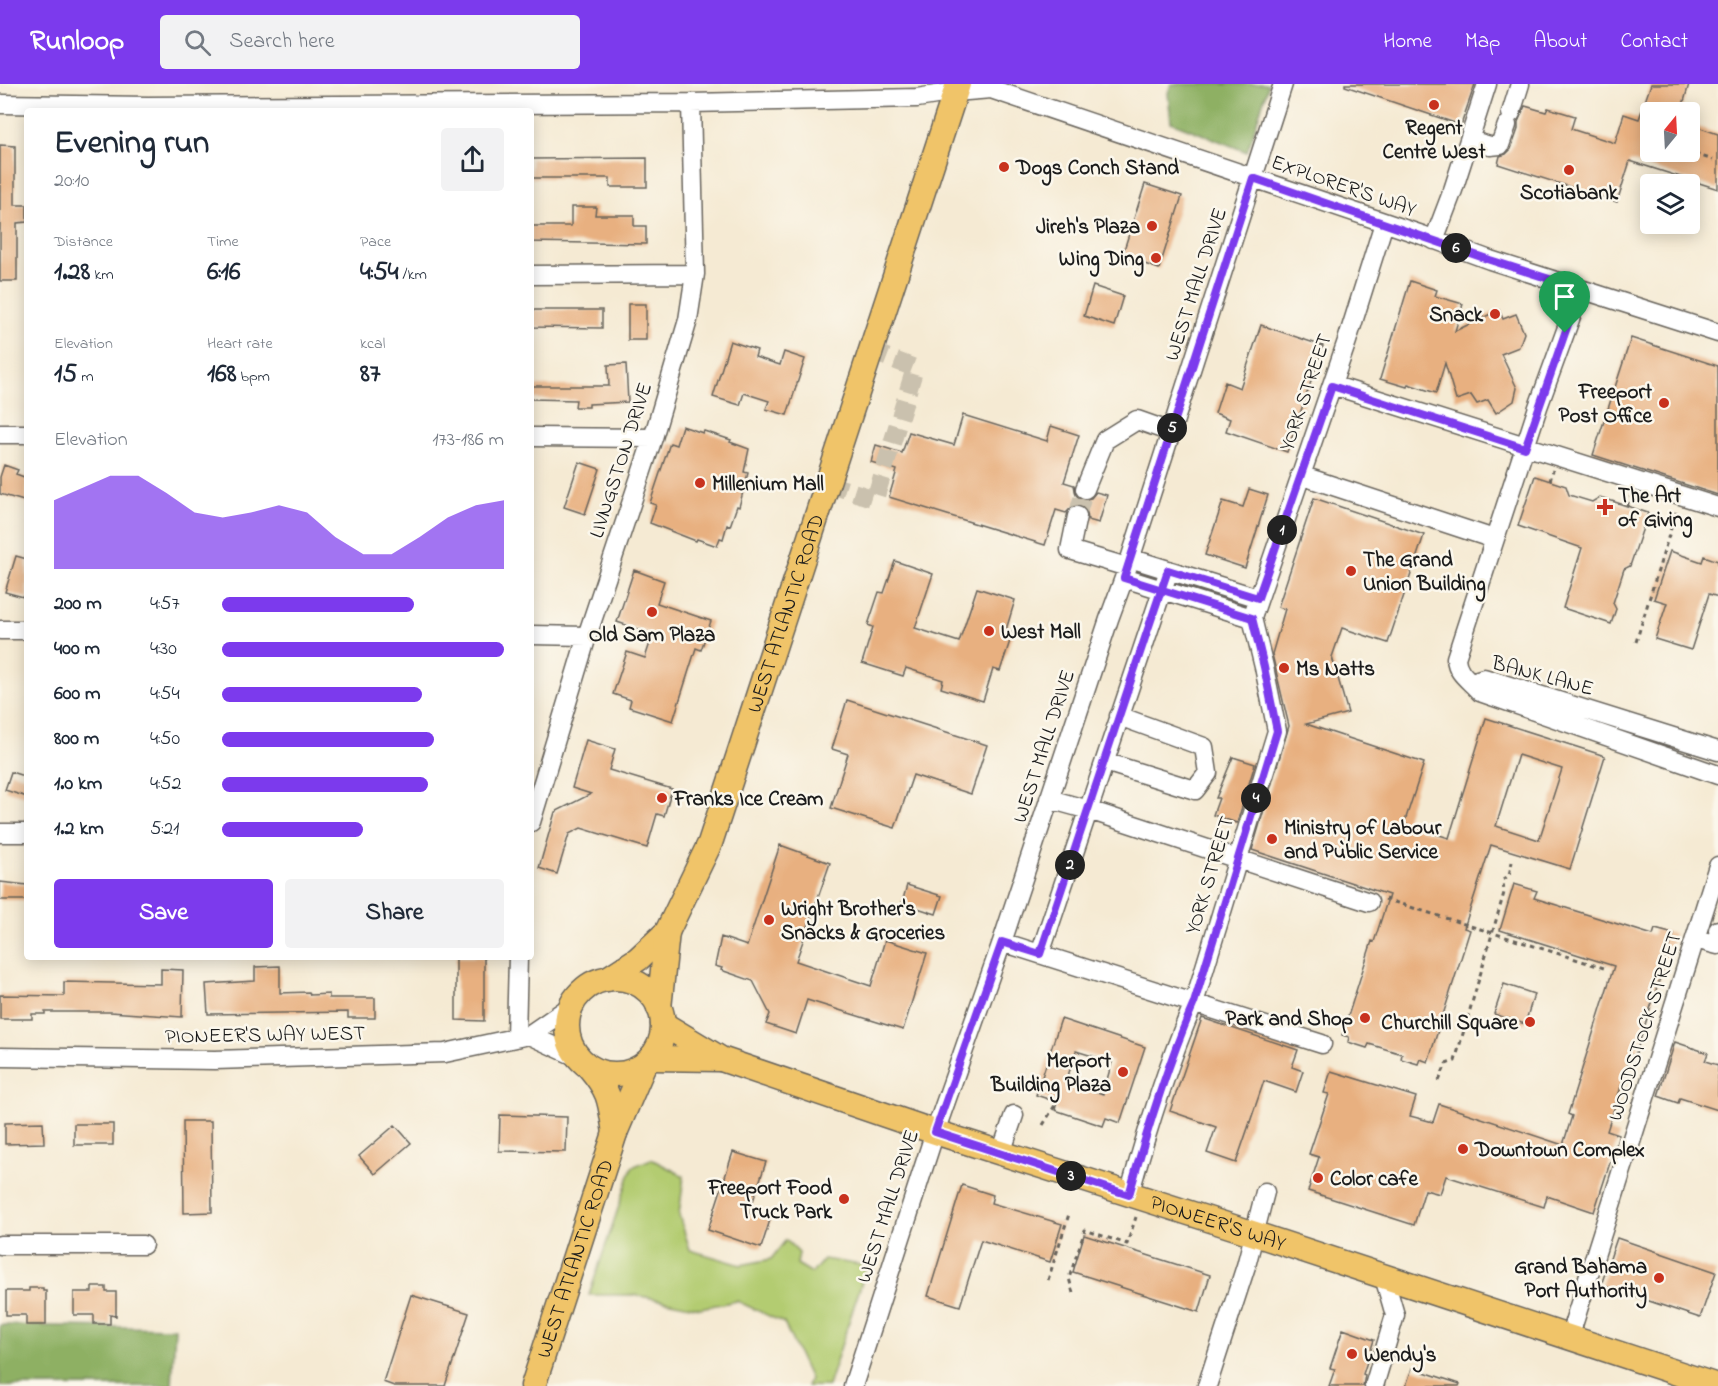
<!DOCTYPE html>
<html lang="en">
<head>
<meta charset="utf-8">
<style>
  :root { --surface:#fff; --page:#f2f2f3; --text:#1f2937; --muted:#747a83; --accent:#7c3aed }
  body { margin:0; font-family:"Indie Flower",sans-serif; background:var(--page); color:var(--text); height:100vh; display:flex; flex-direction:column; font-size:22px; white-space:nowrap }
  * { box-sizing:border-box; margin:0 }
  p { font-size:20px; color:var(--muted) }
  .icon { flex:none; width:33px; height:33px; fill:none; stroke:currentColor; stroke-width:2; stroke-linecap:round; stroke-linejoin:round }
  .map { position:relative; flex:1; overflow:hidden }
  .side { position:absolute; left:24px; top:24px; width:510px; height:852px; display:flex; flex-direction:column; background:var(--surface); border-radius:6px; box-shadow:0 3px 15px #0003 }
  .side>* { flex:none }
  .needle { width:39px; rotate:18deg }
  .fabs { position:absolute; left:1640px; top:18px; display:grid; gap:12px }
  .fabs a { display:grid; place-items:center; width:60px; height:60px; border-radius:6px; background:var(--surface); box-shadow:0 3px 15px #0003; font-size:30px }
  .pin { position:absolute; display:grid; place-items:center; width:51px; height:51px; color:#fff; margin:-62px -26px; border-radius:50% 50% 50% 0; rotate:-45deg; box-shadow:0 0 6px #0007 }
  .pin .icon { rotate:45deg }
  .km { position:absolute; width:30px; height:30px; margin:-15px; border-radius:50%; background:#222; color:#fff; font-size:16px; line-height:30px; text-align:center }
  .round { display:grid; place-items:center; flex:none; width:63px; height:63px; border-radius:6px; background:var(--page) }
  .head { display:flex; align-items:center; justify-content:space-between; height:102px; padding:0 30px }
  h1 { font-size:33px; font-weight:700; line-height:45px }
  .figures { display:grid; grid-template-columns:repeat(3,1fr); gap:9px; height:102px; padding:6px 30px }
  .figures div { display:grid; align-content:center }
  .figures b { font-size:26px; font-weight:700 }
  .figures small { font-size:16px; font-weight:400 }
  .figures p { font-size:16px }
  .chart { height:168px; padding:12px 30px }
  .chart p { display:flex; justify-content:space-between }
  .chart svg { width:100%; height:108px; margin-top:6px; fill:var(--accent); opacity:.7 }
  .primary-button { display:flex; gap:12px; margin-top:auto; padding:12px 30px }
  .primary-button a { flex:1; height:69px; border-radius:6px; background:var(--accent); color:#fff; font-size:24px; font-weight:700; line-height:69px; text-align:center }
  .primary-button a+a { background:var(--page); color:var(--text) }
  ul { padding:0 30px; list-style:none; font-size:20px }
  li { display:grid; grid-template-columns:96px 72px 1fr; align-items:center; height:45px }
  li i { height:15px; border-radius:8px; background:var(--accent) }
  header { display:flex; align-items:center; gap:36px; box-sizing:border-box; height:84px; padding:0 30px; background:var(--accent); color:#fff }
  header strong { font-size:28px }
  nav { display:flex; gap:33px; margin-inline-start:auto; font-size:21px }
  .search { width:420px; height:54px; background:var(--page); display:flex; align-items:center; gap:15px; box-sizing:border-box; padding:0 21px; border-radius:6px; color:var(--muted); font-size:22px }
  .map>svg:first-child { display:block }
  .green { fill:#b3cc71; stroke:#687446; stroke-width:1.5 }
  .forest { fill:#8eb063; stroke:#556640; stroke-width:1.5 }
  .building { fill:#e8b080; fill-rule:evenodd }
  .lines { fill:none; stroke-linecap:round; stroke-linejoin:round }
  .minor-tunnel { stroke:#cac1ae; stroke-width:18; stroke-dasharray:18 9; stroke-linecap:butt }
  .minor-casing { stroke:#68645c; stroke-width:21 }
  .major-casing { stroke:#68645c; stroke-width:27 }
  .path { stroke:#68645c; stroke-width:3; stroke-dasharray:4.5 4.5; stroke-linecap:butt }
  .minor { stroke:#fff; stroke-width:18 }
  .major { stroke:#f0c469; stroke-width:24 }
  .route-casing { stroke:#fff; stroke-width:12 }
  .route { stroke:#7c3aed; stroke-width:8 }
  .poi-dot { fill:#c8321e; stroke:#fbf7ec; stroke-width:2 }
  .labels { text-anchor:middle; stroke-width:5; stroke-linejoin:round; paint-order:stroke }
  .poi-label { font-size:21px; font-weight:bold; fill:#1c1c1c; stroke:#fbf7ec; text-anchor:start }
  .street-label { font-size:21px; fill:#1c1c1c; stroke:#fbf7ec }
</style>
</head>
<body>
<header>
<strong>Runloop</strong>
<div class="search"><svg class="icon" aria-label="search" viewBox="0 0 24 24"><circle cx="10" cy="10" r="6"/><path d="M15 15l6 6"/></svg>Search here</div>
<nav><a>Home</a><a>Map</a><a>About</a><a>Contact</a></nav>
</header>
<div class="map">
<svg width="1718" height="1302" viewBox="0 0 1718 1302">
  <rect width="100%" height="100%" fill="#fbf7ec"/>
  <filter id="ink" filterUnits="userSpaceOnUse"><feTurbulence type="fractalNoise" baseFrequency=".0167" numOctaves="2"/><feDisplacementMap in="SourceGraphic" scale="12" xChannelSelector="R" yChannelSelector="G"/><feConvolveMatrix kernelMatrix="1 2 1 2 8 2 1 2 1" color-interpolation-filters="sRGB"/></filter>
  <filter id="wash" filterUnits="userSpaceOnUse"><feTurbulence type="fractalNoise" baseFrequency=".008" numOctaves="4" result="noise"/><feDisplacementMap in="SourceGraphic" scale="24" xChannelSelector="R" yChannelSelector="G"/><feGaussianBlur stdDeviation="1.35" result="paint"/><feColorMatrix in="noise" values="0 0 0 0 0 0 0 0 0 0 0 0 0 0 0 0 0 1.4 0 .05"/><feComposite in="paint" operator="in"/></filter>
  <g filter="url(#wash)">
    <rect width="100%" height="100%" fill="#f5ead3"/>
    <!-- green -->
    <path class="green" d="M651 1075 684 1092 679 1131 690 1166 741 1181 771 1175 786 1156 799 1169 797 1180 812 1189 824 1175 867 1182 828 1302H807L810 1295 784 1239 737 1217 700 1224 636 1211H589L632 1083Z"/>
    <!-- forest -->
    <path class="forest" d="M1171 0H1269L1247 68 1171 38 1168 9Z
      M0 1241 175 1244 172 1302H0Z"/>
    <g id="blocks">
      <!-- building -->
      <path class="building" d="M1345 0H1475L1461 41 1345 2Z
        M1651 0H1689L1681 28H1650V68H1689V40L1718 50V105L1630 77 1617 118 1498 80 1500 72 1506 70 1511 65 1518 45V38L1525 22 1546 28 1548 24 1575 32 1571 45 1615 59 1624 30 1639 35Z
        M0 61 15 62V121H27V138L17 139V197H0Z
        M647 74V103H610V94H531V75Z
        M1145 100 1182 112 1159 185 1122 172Z
        M571 123H596L595 131H634V142H646V160L531 158V142H571Z
        M1410 197 1437 206 1435 212 1463 220 1455 247 1499 226 1503 235 1516 230 1524 249 1519 263 1501 270 1517 304 1514 317 1496 329 1488 316 1477 320 1471 311 1456 316 1445 279 1436 309 1408 300 1407 303 1380 295Z
        M1093 202 1123 212 1114 242 1084 232Z
        M628 220H646V256H628Z
        M531 226H602V244L531 243Z
        M1261 241 1323 262 1287 368 1226 347 1230 335 1215 329 1225 298 1240 304Z
        M1631 254 1718 282V411L1593 371Z
        M730 257 757 266 755 273 780 281 784 268 805 275 787 331 766 325 769 317 744 309 740 321 713 313Z
        M626 280 628 318 589 320V323H575L576 316 531 315V302H609L608 281Z
        M963 331 1047 357 1051 342 1079 351 1064 398 1074 401 1076 411 1081 416 1091 414 1096 408 1107 411 1099 439 1088 436 1087 428 1080 421 1073 422 1066 429 1056 426 1045 461 889 413 897 386 871 378 876 361 902 369 909 348 954 361Z
        M682 342 703 349 704 347 731 356 730 358 749 365 744 388 748 389 739 423 737 422 730 442 727 441 723 455 720 454 717 462 697 455 696 457 650 439 656 421 650 419 670 359 676 361Z
        M579 378 600 385 585 430 564 423Z
        M4 381 18 386 16 390 27 394V418L0 410V393Z
        M1535 392 1566 402 1569 411 1592 418 1600 413 1648 429 1630 482 1624 485 1613 519 1616 525 1611 540 1563 524 1582 464 1518 442Z
        M1249 405 1268 411 1245 484 1205 471 1223 417 1243 423Z
        M1314 414 1424 451 1388 559 1342 544 1332 573 1348 629 1306 640 1424 679 1404 740 1449 754 1486 634 1605 672 1570 785 1491 761 1464 844 1470 846 1428 978 1420 975 1418 980 1401 975 1402 970 1369 960 1367 964 1348 958 1349 953 1342 951 1372 857 1374 858 1389 811 1252 766 1289 642 1272 570 1285 525 1278 523ZM1518 671 1562 685 1539 756 1496 742Z
        M1670 467 1702 478 1704 472 1718 477V513L1709 510 1691 566 1655 555 1667 519 1654 515Z
        M16 472 27 475V514L5 508Z
        M895 477 933 490 915 544 959 558 977 504 1015 516 1006 546 1013 548 1000 587 993 585 983 617 941 604 943 596 906 584 903 592 862 579 873 543 868 541 879 508 884 509Z
        M634 486 664 497 657 519 711 537 701 566 696 564 673 637 629 623 631 616 613 610 627 568 645 574 653 550 617 538Z
        M847 616 987 661 971 710 913 691 895 744 831 724 848 670 832 665Z
        M586 656 615 665 609 686 672 705 664 732 657 730 647 764 581 744 569 750 557 790 539 784 555 728 591 710 572 704Z
        M1233 673 1255 680 1237 739 1213 731 1219 714H1216Z
        M11 688 27 693V713L5 706Z
        M780 761 830 779 796 877 871 902 885 856 927 869 903 946 807 916 796 950 766 940 770 930 753 897 721 886 722 884 715 882 721 853 747 862Z
        M0 798 27 801V816H0Z
        M1514 800 1537 807 1534 814 1653 851 1655 845 1674 850 1635 972 1631 971 1607 1047 1619 1051 1594 1128 1547 1112 1544 1123 1446 1092 1440 1110 1425 1106 1414 1141 1308 1107 1319 1073 1309 1070 1329 1010 1324 1009 1331 987 1416 1013 1410 1032 1433 1038 1439 1020 1563 1061 1572 1032 1568 1030 1614 882 1500 846Z
        M907 801 942 812 936 830 902 819Z
        M456 873H484V937L456 936Z
        M280 882V909L309 908 310 911 329 910V914H375V934H348V928L208 930 206 900 255 897V883Z
        M161 885 183 886 182 933 110 928H45V930H32V935H0V911L64 912V898L161 900Z
        M1504 900 1534 910 1525 940 1494 930Z
        M1202 934 1298 966 1292 983 1303 987 1296 1008 1264 997 1236 1079 1207 1069 1216 1043 1170 1027Z
        M1061 935 1145 963 1120 1039 1106 1034 1103 1042 1055 1026 1057 1018 1036 1011ZM1076 967 1112 978 1103 1010 1066 998Z
        M1675 958 1708 969 1705 977 1718 981V1026L1680 1014 1678 1019 1658 1012Z
        M500 1031 567 1033 566 1068 499 1067Z
        M183 1037H211L212 1128 184 1129Z
        M43 1038 44 1059 5 1060V1039Z
        M74 1040H113V1061H74Z
        M395 1041 411 1059 375 1090 359 1072Z
        M733 1068 766 1078 749 1129 770 1136 761 1164 708 1146Z
        M962 1101 993 1111 991 1119 1062 1140 1050 1178 981 1156 960 1222 928 1212Z
        M1084 1151 1210 1191 1199 1228 1073 1188Z
        M1617 1154 1716 1188 1700 1234 1601 1201Z
        M92 1203H106V1208H116V1232L110 1231V1240H94V1231H74V1208H92Z
        M29 1204H43V1207H46V1241H26V1231H6V1207H29Z
        M411 1211 469 1229 445 1302H394L383 1298Z
        M1343 1245 1374 1256 1363 1290 1365 1291 1363 1302H1329L1335 1285 1330 1284Z
        M1412 1284 1460 1300 1459 1302H1406Z"/>
    </g>
  </g>
  <g filter="url(#ink)">
    <use href="#blocks" fill-opacity="0" stroke="#68645c" stroke-width="1.5"/>
    <g class="lines">
      <!-- minor-tunnel -->
      <path class="minor-tunnel" d="M828 400 875 415 915 284 871 267
        M1077 432 1085 405"/>
      <!-- minor casing -->
      <g class="minor-casing">
        <path id="minor" d="M0 20 148 22 691 19 917 14 955 8 991 5 1422 151 1490 176 1718 249
          M1511 29 1520 0
          M1469 56 1490 62 1500 61 1507 41
          M1434 156 1453 106 1487 0
          M531 191 695 190
          M1581 205 1538 323 1456 574C1457 590 1470 596 1480 608L1718 691
          M1332 301 1718 423
          M0 350H27
          M531 353 653 354
          M1300 391 1494 455
          M1085 405 1105 356 1137 336 1171 348
          M1077 432 1070 466 1127 483
          M1130 474 1258 514
          M1124 494 1252 534
          M0 546H27
          M531 551 587 552
          M1471 598 1484 594 1718 667
          M1105 678 1195 706 1208 689 1204 663 1119 632
          M1049 715 1089 726 1369 818
          M531 738 587 552 653 354 688 236 695 190 691 19
          M0 749H27
          M1718 846V847
          M1695 855 1718 861
          M1002 858 1322 960
          M1040 870 1169 486
          M529 951 577 973
          M516 953 518 873
          M0 973 215 976 445 969 529 951 571 922
          M1001 1069 1014 1031
          M1129 1111C1147 1046 1167 981 1194 919L1277 647 1264 583 1252 534 1347 257 1384 139
          M0 1161H143
          M1569 1254 1718 782
          M853 1302 935 1048 1002 858 1109 535 1124 494 1283 0
          M1207 1302 1246 1182 1265 1108
          M1374 1302 1395 1231 1384 1193"/>
      </g>
      <!-- major casing -->
      <g class="major-casing">
        <g id="major">
          <circle cx="615" cy="942" r="48"/>
          <path id="s1" d="M607 895 638 875 667 848 710 759 958 0"/>
          <path d="M659 924 667 848"/>
          <path id="s2" d="M663 940 721 975 935 1048 1255 1150 1717 1302"/>
          <path d="M651 974 719 975"/>
          <path d="M590 984C611 1009 610 1018 615 1049"/>
          <path id="s3" d="M533 1302 615 1049 644 981"/>
        </g>
      </g>
      <!-- path -->
      <path class="path" d="M1695 70 1713 76
        M1550 397 1553 386
        M1627 422 1630 413
        M1636 558 1676 428
        M1385 815 1607 885
        M1439 997 1446 980 1455 977 1504 809 1503 796 1509 791 1512 778
        M1043 1041 1057 1018
        M1048 1196 1069 1130
        M1073 1209 1069 1194 1085 1146 1127 1160 1136 1133"/>
      <!-- minor -->
      <use href="#minor" class="minor"/>
      <!-- major -->
      <use href="#major" class="major"/>
    </g>
  </g>
  <g class="lines" filter="url(#ink)">
    <!-- route casing -->
    <g class="route-casing">
      <path id="route" d="M1565 249 1525 364 1332 302 1258 514 1168 486 1147 548 1040 870 1002 858 935 1048 1129 1111C1147 1046 1167 981 1194 919L1277 647 1264 583 1252 534 1124 494 1253 94 1490 176 1581 205 1565 249"/>
    </g>
    <!-- route -->
    <use href="#route" class="route"/>
  </g>
  <!-- markers -->
  <g class="poi-dot">
    <circle cx="1434" cy="21" r="6"/>
    <circle cx="1004" cy="83" r="6"/>
    <circle cx="1569" cy="86" r="6"/>
    <circle cx="1152" cy="142" r="6"/>
    <circle cx="1156" cy="174" r="6"/>
    <circle cx="1495" cy="230" r="6"/>
    <circle cx="1664" cy="319" r="6"/>
    <circle cx="700" cy="399" r="6"/>
    <path d="M1602 414h6v6h6v6h-6v6h-6v-6h-6v-6h6z"/>
    <circle cx="1351" cy="487" r="6"/>
    <circle cx="652" cy="528" r="6"/>
    <circle cx="989" cy="547" r="6"/>
    <circle cx="1284" cy="584" r="6"/>
    <circle cx="662" cy="714" r="6"/>
    <circle cx="1272" cy="755" r="6"/>
    <circle cx="769" cy="836" r="6"/>
    <circle cx="1365" cy="934" r="6"/>
    <circle cx="1530" cy="938" r="6"/>
    <circle cx="1123" cy="988" r="6"/>
    <circle cx="1463" cy="1065" r="6"/>
    <circle cx="1318" cy="1094" r="6"/>
    <circle cx="844" cy="1115" r="6"/>
    <circle cx="1659" cy="1194" r="6"/>
    <circle cx="1352" cy="1270" r="6"/>
  </g>
  <g class="labels">
    <!-- poi labels -->
    <g class="poi-label">
      <text x="1434" y="50" text-anchor="middle">Regent<tspan x="1434" dy="24">Centre West</tspan></text>
      <text x="1016" y="90">Dogs Conch Stand</text>
      <text x="1569" y="115" text-anchor="middle">Scotiabank</text>
      <text x="1140" y="149" text-anchor="end">Jireh's Plaza</text>
      <text x="1144" y="181" text-anchor="end">Wing Ding</text>
      <text x="1483" y="237" text-anchor="end">Snack</text>
      <text x="1652" y="314" text-anchor="end">Freeport<tspan x="1652" dy="24">Post Office</tspan></text>
      <text x="712" y="406">Millenium Mall</text>
      <text x="1618" y="418">The Art<tspan x="1618" dy="24">of Giving</tspan></text>
      <text x="1363" y="482">The Grand<tspan x="1363" dy="24">Union Building</tspan></text>
      <text x="1001" y="554">West Mall</text>
      <text x="652" y="557" text-anchor="middle">Old Sam Plaza</text>
      <text x="1296" y="591">Ms Natts</text>
      <text x="674" y="721">Franks Ice Cream</text>
      <text x="1284" y="750">Ministry of Labour<tspan x="1284" dy="24">and Public Service</tspan></text>
      <text x="781" y="831">Wright Brother's<tspan x="781" dy="24">Snacks &amp; Groceries</tspan></text>
      <text x="1353" y="941" text-anchor="end">Park and Shop</text>
      <text x="1518" y="945" text-anchor="end">Churchill Square</text>
      <text x="1111" y="983" text-anchor="end">Merport<tspan x="1111" dy="24">Building Plaza</tspan></text>
      <text x="1475" y="1072">Downtown Complex</text>
      <text x="1330" y="1101">Color cafe</text>
      <text x="832" y="1110" text-anchor="end">Freeport Food<tspan x="832" dy="24">Truck Park</tspan></text>
      <text x="1647" y="1189" text-anchor="end">Grand Bahama<tspan x="1647" dy="24">Port Authority</tspan></text>
      <text x="1364" y="1277">Wendy's</text>
    </g>
    <!-- street labels -->
    <g class="street-label">
      <text transform="translate(1344 101) rotate(19)" y="7">EXPLORER'S WAY</text>
      <text transform="translate(1195 200) rotate(-72)" y="7">WEST MALL DRIVE</text>
      <text transform="translate(1305 308) rotate(-71)" y="7">YORK STREET</text>
      <text transform="translate(620 376) rotate(-72)" y="7">LIVNGSTON DRIVE</text>
      <text dy="7" stroke="none"><textPath href="#s1" startOffset="417">WEST ATLANTIC ROAD</textPath></text>
      <text transform="translate(1543 591) rotate(15)" y="7">BANK LANE</text>
      <text transform="translate(1043 662) rotate(-72)" y="7">WEST MALL DRIVE</text>
      <text transform="translate(1209 791) rotate(-73)" y="7">YORK STREET</text>
      <text transform="translate(1644 942) rotate(-72)" y="7">WOODSTOCK STREET</text>
      <text transform="translate(265 950) rotate(-1)" y="7">PIONEER'S WAY WEST</text>
      <text transform="translate(887 1122) rotate(-72)" y="7">WEST MALL DRIVE</text>
      <text dy="7" stroke="none"><textPath href="#s2" startOffset="591">PIONEER'S WAY</textPath></text>
      <text dy="7" stroke="none"><textPath href="#s3" startOffset="134">WEST ATLANTIC ROAD</textPath></text>
    </g>
  </g>
</svg>
<div class="fabs">
<a><svg class="needle" viewBox="-14 -14 28 28"><path d="M0-13l5 13h-10z" fill="#e53935"/><path d="M0 13l5-13h-10z" fill="#747a83"/></svg></a>
<a><svg class="icon" aria-label="layers" viewBox="0 0 24 24"><path d="M12 4l9 5-9 5-9-5zM3 14l9 5 9-5"/></svg></a>
</div>
<div class="pin" style="left:1565px;top:249px;background:#1e9e55"><svg class="icon" aria-label="arrive" viewBox="0 0 24 24"><path d="M6 21V4h12l-3 4 3 4H6"/></svg></div>
<b class="km" style="left:1282px;top:446px">1</b>
<b class="km" style="left:1070px;top:781px">2</b>
<b class="km" style="left:1071px;top:1092px">3</b>
<b class="km" style="left:1256px;top:714px">4</b>
<b class="km" style="left:1172px;top:344px">5</b>
<b class="km" style="left:1456px;top:164px">6</b>
<section class="side">
<div class="head"><div><h1>Evening run</h1><p>20:10</p></div><a class="round"><svg class="icon" aria-label="share" viewBox="0 0 24 24"><path d="M12 15V3M7 8l5-5 5 5M5 13v7h14v-7"/></svg></a></div>
<div class="figures">
<div><p>Distance</p><b>1.28<small> km</small></b></div>
<div><p>Time</p><b>6:16</b></div>
<div><p>Pace</p><b>4:54<small> /km</small></b></div>
</div>
<div class="figures">
<div><p>Elevation</p><b>15<small> m</small></b></div>
<div><p>Heart rate</p><b>168<small> bpm</small></b></div>
<div><p>kcal</p><b>87</b></div>
</div>
<div class="chart"><p><span>Elevation</span>173–186 m</p>
<svg viewBox="0 0 160 44" preserveAspectRatio="none"><path d="M0 44V16L10 11L20 6L30 6L40 13L50 21L60 23L70 21L80 18L90 21L100 31L110 38L120 38L130 31L140 23L150 18L160 16V44z"/></svg>
</div>
<ul>
<li><b>200 m</b>4:57<i style="width:68%"></i></li>
<li><b>400 m</b>4:30<i style="width:100%"></i></li>
<li><b>600 m</b>4:54<i style="width:71%"></i></li>
<li><b>800 m</b>4:50<i style="width:75%"></i></li>
<li><b>1.0 km</b>4:52<i style="width:73%"></i></li>
<li><b>1.2 km</b>5:21<i style="width:50%"></i></li>
</ul>
<div class="primary-button"><a>Save</a><a>Share</a></div>
</section>
</div>
</body>
</html>
